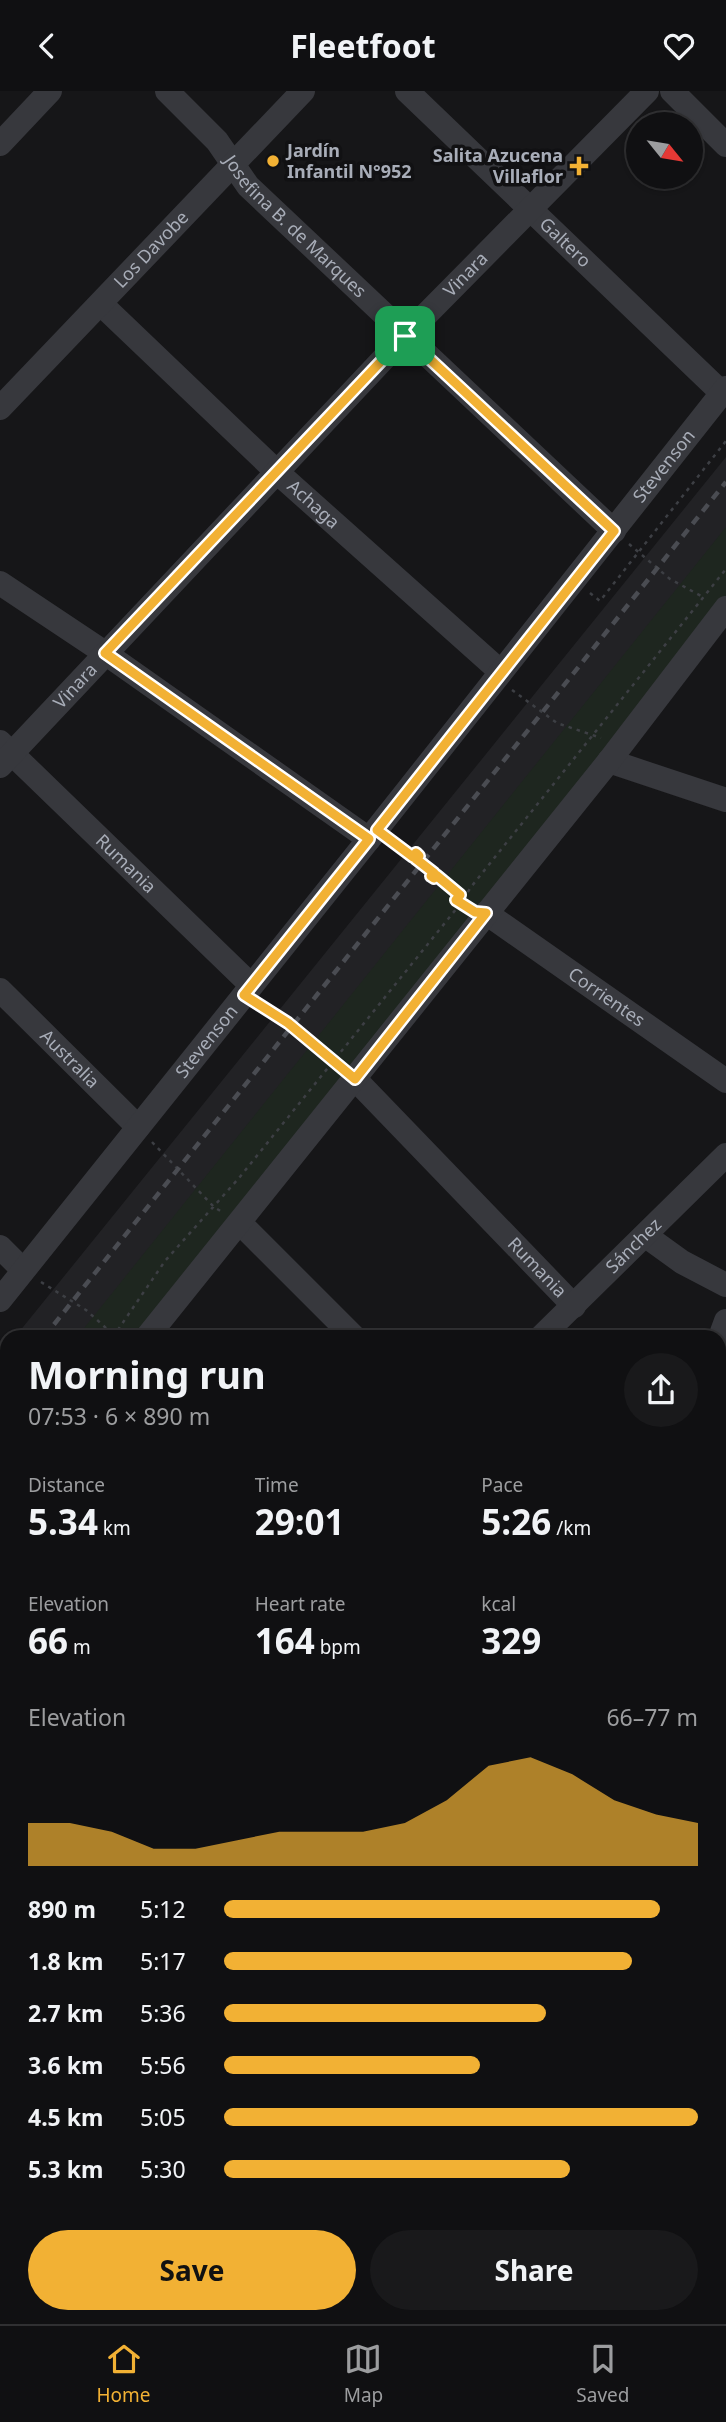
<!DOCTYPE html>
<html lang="en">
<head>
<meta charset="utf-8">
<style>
  :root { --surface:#101012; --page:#19191b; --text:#f1f3f6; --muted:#9c9d9f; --line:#303032; --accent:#f2b134 }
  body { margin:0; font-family:"Noto Sans",sans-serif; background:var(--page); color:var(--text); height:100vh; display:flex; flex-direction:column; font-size:26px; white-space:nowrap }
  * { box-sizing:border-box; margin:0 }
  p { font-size:23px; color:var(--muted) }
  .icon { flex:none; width:38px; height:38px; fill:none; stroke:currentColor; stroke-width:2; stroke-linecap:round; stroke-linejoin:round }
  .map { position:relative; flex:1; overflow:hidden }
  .panel { position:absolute; left:0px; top:1239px; width:726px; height:994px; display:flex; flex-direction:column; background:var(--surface); border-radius:21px 21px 0 0; box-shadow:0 2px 5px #0004,0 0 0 2px var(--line) }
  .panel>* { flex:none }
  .needle { width:46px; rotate:120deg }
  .fabs { position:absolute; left:626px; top:21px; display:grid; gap:14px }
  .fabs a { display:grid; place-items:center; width:77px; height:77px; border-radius:50%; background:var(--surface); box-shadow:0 2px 5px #0004,0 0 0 2px var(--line); font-size:35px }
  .pin { position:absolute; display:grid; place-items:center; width:60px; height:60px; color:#fff; margin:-30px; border-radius:14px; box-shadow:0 4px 10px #0006 }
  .round { display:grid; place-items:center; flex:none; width:74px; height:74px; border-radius:37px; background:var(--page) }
  .overview { display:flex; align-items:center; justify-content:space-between; height:119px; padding:0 28px }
  h1 { font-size:38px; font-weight:700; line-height:52px }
  .figures { display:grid; grid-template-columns:repeat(3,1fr); gap:10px; height:119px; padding:7px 28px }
  .figures div { display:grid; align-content:center }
  .figures b { font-size:35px; font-weight:700 }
  .figures small { font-size:19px; font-weight:400 }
  .figures p { font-size:19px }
  .chart { height:196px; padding:14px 28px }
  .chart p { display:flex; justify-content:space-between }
  .chart svg { width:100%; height:126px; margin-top:7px; fill:var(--accent); opacity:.7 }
  .action { display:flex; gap:14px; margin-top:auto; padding:14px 28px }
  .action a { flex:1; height:80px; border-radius:42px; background:var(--accent); color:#111; font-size:28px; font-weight:700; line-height:80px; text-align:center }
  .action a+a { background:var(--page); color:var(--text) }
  ul { padding:0 28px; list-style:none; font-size:23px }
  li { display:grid; grid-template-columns:112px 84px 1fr; align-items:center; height:52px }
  li i { height:18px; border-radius:9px; background:var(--accent) }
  header { display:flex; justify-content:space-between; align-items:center; height:91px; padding:0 28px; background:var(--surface); font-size:32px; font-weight:700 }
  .dock { display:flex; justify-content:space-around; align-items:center; height:98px; border-top:2px solid var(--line); background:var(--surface); font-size:19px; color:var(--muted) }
  .dock a { display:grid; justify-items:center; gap:4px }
  .dock .current { color:var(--accent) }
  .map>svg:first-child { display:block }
  .built { fill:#222225 }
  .green { fill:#1e261f }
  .building { fill:#525359; stroke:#5f6168; stroke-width:2 }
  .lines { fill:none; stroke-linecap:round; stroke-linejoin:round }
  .path { stroke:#3d3f44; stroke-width:2.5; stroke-dasharray:3.5 5; stroke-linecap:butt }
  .minor { stroke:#37383d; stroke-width:24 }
  .major { stroke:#53555c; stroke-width:30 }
  .rail { stroke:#4a4c52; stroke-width:4.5; stroke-dasharray:9 7; stroke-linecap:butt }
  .route-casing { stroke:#fff; stroke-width:14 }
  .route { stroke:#f2b134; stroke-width:9 }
  .poi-dot { fill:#f2b134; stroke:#111113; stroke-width:2.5 }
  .labels { text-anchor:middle; stroke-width:7; stroke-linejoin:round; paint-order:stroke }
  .poi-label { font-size:18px; font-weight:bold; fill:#a8adb8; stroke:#111113; text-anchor:start }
  .street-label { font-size:18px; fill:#a8adb8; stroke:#111113 }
</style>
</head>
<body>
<header><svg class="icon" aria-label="back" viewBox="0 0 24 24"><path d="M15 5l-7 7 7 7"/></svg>Fleetfoot<svg class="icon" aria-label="heart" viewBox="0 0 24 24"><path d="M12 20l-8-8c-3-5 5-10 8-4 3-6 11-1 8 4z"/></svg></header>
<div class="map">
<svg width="726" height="2233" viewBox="0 0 726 2233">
  <rect width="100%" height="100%" fill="#161618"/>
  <!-- built -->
  <path class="built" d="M726 366V512L136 1246H15Z
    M7 1256V1406L0 1415V1264Z
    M719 2212 726 2218V2233H664L669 2226H719Z"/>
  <!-- green -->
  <path class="green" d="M726 436V512L138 1246H77Z
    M726 1246V1376L719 1382V1266Z"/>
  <!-- building -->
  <path class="building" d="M0 1501 7 1507V1524L0 1533Z"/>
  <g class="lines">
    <!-- path -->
    <path class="path" d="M629 453 670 488 703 506
      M590 502 600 510 726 350
      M512 599 557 632 601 647
      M393 751 413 766 416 762 419 765 416 768 434 782 431 785 434 787 436 784 460 804 456 809 466 815
      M261 915 288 932 339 975
      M152 1051 214 1116 222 1121
      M41 1191 86 1219 116 1246
      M113 1246 165 1170 239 1087 461 812 471 796 726 478
      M719 1292 725 1267"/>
    <!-- minor -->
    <g class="minor">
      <path id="s1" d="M167 0 217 50 248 95 614 440"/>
      <path id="s2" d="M407 0 722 302"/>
      <path d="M672 0 726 54"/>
      <path d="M0 53 50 0"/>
      <path id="s3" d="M101 213 278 382 501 581"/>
      <path id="s4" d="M0 317 303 0"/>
      <path d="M0 492 105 562 369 748"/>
      <path id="s5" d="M0 651 251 894"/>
      <path d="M609 670 726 709"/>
      <path id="s6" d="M0 675 405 245 647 0"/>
      <path id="s7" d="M486 822 726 990"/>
      <path id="s8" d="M0 899 138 1036"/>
      <path id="s9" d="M355 988 574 1215"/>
      <path d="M240 1132 354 1246"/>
      <path d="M646 1145 682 1171 726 1194"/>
      <path d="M0 1156 23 1179"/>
      <path id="s10" d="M0 1209 369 748 726 297"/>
      <path d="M147 1246 609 670 726 517"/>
      <path id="s11" d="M541 1246 726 1064"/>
      <path d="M719 1249 726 1230"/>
      <path d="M719 1396 726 1390"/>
      <path d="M0 1430 7 1421"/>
      <path d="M719 1607 726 1614"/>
      <path d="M0 1771 7 1777"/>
      <path d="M719 1841 726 1835"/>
      <path d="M0 1948 7 1940"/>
      <path d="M0 2005 7 2013"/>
      <path d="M719 2140 726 2135"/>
      <path d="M211 2226 216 2233"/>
      <path d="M463 2226 469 2233"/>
      <path d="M169 2233 174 2226"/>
      <path d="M640 2233 645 2226"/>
    </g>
    <!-- major -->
    <path class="major" d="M0 1456 7 1463
      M0 1484 7 1490
      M719 2159 726 2165
      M719 2186 726 2192"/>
    <!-- rail -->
    <path class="rail" d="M44 1246 726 391
      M0 1301 7 1293
      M0 1318 7 1310"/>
  </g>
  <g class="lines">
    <!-- route casing -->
    <g class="route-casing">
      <path id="route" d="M405 245 614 440 377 739 413 766 416 762 419 765 416 768 434 782 431 785 434 787 436 784 460 804 456 809 475 821 486 822 355 988 288 932 244 904 369 748 105 562Z"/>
    </g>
    <!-- route -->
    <use href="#route" class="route"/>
  </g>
  <!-- markers -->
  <g class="poi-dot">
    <circle cx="273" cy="70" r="7"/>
    <path d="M575.5 64.5h7v7h7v7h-7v7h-7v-7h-7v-7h7z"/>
  </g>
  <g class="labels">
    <!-- poi labels -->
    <g class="poi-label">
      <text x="287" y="66">Jardín<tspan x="287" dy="21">Infantil N°952</tspan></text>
      <text x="563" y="71" text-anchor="end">Salita Azucena<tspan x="563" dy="21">Villaflor</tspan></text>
    </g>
    <!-- street labels -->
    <g class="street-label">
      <text dy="6" stroke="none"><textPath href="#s1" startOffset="187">Josefina B. de Marques</textPath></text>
      <text dy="6" stroke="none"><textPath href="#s2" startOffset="219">Galtero</textPath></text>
      <text dy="6" stroke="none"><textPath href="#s4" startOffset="219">Los Davobe</textPath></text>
      <text dy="6" stroke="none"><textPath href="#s6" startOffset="677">Vinara</textPath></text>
      <text dy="6" stroke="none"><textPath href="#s10" startOffset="1066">Stevenson</textPath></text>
      <text dy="6" stroke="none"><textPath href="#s3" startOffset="292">Achaga</textPath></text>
      <text dy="6" stroke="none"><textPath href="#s6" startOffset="110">Vinara</textPath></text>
      <text dy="6" stroke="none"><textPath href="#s5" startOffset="175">Rumania</textPath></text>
      <text dy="6" stroke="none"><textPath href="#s7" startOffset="147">Corrientes</textPath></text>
      <text dy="6" stroke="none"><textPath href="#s10" startOffset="331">Stevenson</textPath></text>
      <text dy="6" stroke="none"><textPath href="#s8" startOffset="98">Australia</textPath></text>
      <text dy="6" stroke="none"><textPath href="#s11" startOffset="130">Sánchez</textPath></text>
      <text dy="6" stroke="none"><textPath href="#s9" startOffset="262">Rumania</textPath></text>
    </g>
  </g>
</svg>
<div class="fabs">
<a><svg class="needle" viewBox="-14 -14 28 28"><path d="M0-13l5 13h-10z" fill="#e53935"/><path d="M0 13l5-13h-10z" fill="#9c9d9f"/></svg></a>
</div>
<div class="pin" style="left:405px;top:245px;background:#1e9e55"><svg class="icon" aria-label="arrive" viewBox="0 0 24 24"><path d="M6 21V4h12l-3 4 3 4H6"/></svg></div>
<section class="panel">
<div class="overview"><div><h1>Morning run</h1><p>07:53 · 6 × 890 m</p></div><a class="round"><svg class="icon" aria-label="share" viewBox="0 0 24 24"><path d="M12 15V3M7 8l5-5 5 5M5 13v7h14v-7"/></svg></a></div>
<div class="figures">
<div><p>Distance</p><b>5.34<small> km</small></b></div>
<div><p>Time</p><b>29:01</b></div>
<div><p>Pace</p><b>5:26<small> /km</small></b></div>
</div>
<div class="figures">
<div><p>Elevation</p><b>66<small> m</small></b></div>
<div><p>Heart rate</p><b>164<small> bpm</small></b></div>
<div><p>kcal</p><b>329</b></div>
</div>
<div class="chart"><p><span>Elevation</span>66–77 m</p>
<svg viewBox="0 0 160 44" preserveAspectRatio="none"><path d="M0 44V29L10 29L20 32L30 38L40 38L50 35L60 32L70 32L80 32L90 29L100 21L110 9L120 6L130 12L140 21L150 26L160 29V44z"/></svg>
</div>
<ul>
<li><b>890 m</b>5:12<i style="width:92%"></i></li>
<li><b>1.8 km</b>5:17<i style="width:86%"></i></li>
<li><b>2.7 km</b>5:36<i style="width:68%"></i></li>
<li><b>3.6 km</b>5:56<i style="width:54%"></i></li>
<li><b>4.5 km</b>5:05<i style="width:100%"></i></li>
<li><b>5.3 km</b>5:30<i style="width:73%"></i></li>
</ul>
<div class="action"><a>Save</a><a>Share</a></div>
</section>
</div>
<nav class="dock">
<a class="current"><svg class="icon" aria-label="home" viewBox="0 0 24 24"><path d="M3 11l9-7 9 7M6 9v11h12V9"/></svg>Home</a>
<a><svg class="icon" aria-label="map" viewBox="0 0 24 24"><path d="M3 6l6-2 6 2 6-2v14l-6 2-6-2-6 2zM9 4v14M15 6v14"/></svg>Map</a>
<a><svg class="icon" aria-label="saved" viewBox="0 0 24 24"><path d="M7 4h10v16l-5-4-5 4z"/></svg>Saved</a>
</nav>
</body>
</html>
